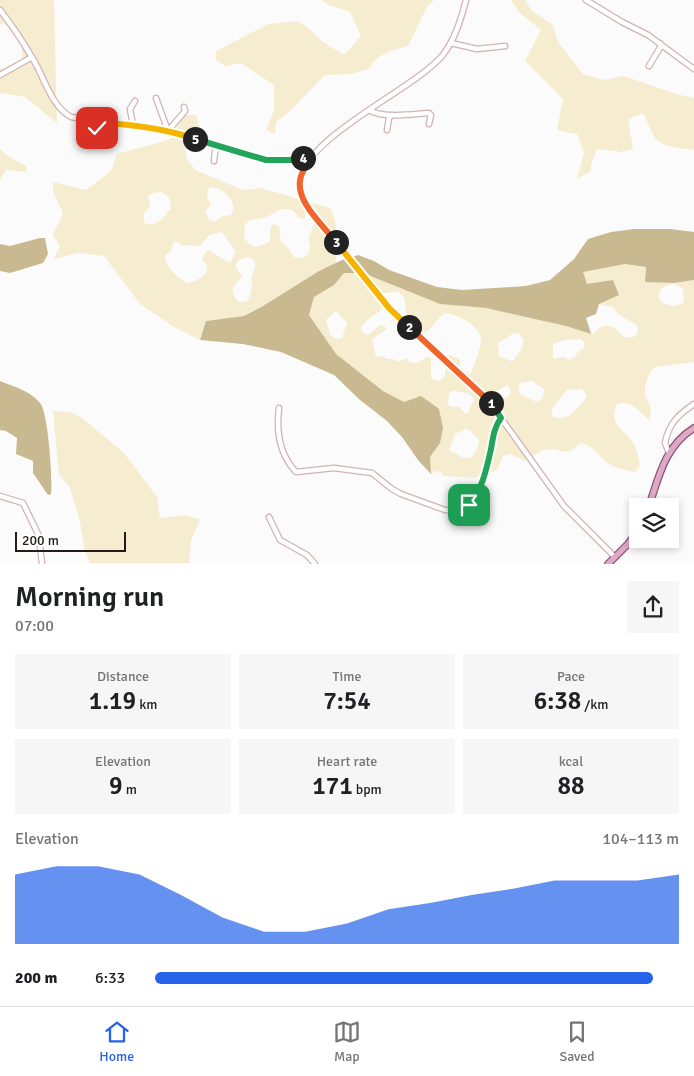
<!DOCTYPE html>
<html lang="en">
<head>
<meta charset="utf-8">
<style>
  :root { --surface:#fff; --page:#f6f6f6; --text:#202124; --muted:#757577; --line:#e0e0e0; --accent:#2563eb }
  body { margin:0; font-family:Signika,sans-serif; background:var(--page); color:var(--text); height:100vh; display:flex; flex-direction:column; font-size:19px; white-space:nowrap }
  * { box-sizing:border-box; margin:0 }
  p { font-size:16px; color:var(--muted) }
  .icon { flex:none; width:28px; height:28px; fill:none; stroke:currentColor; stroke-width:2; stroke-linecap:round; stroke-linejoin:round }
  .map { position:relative; height:564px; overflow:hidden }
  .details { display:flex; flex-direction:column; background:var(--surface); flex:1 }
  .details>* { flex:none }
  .controls { position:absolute; left:629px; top:498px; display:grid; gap:10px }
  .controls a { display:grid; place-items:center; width:50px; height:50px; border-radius:0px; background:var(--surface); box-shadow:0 2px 8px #0003; font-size:25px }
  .scale { position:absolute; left:15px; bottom:12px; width:111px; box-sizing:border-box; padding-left:5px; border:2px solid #241b1a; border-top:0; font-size:14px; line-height:18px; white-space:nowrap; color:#241b1a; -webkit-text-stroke:4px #fff; paint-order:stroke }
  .pin { position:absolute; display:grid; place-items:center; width:42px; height:42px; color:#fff; margin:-21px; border-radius:10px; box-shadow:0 2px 8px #0006 }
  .km { position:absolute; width:25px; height:25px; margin:-12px; border-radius:50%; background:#222; color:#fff; font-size:14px; line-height:25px; text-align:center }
  .round { display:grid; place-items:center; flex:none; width:52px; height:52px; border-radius:0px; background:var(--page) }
  .head { display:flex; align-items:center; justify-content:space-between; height:85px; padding:0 15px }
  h1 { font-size:28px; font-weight:600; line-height:38px }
  .metrics { display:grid; grid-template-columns:repeat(3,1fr); gap:8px; height:85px; padding:5px 15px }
  .metrics div { display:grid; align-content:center; border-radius:0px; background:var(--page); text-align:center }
  .metrics b { font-size:25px; font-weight:600 }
  .metrics small { font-size:14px; font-weight:400 }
  .metrics p { font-size:14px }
  .chart { height:140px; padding:10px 15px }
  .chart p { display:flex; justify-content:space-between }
  .chart svg { width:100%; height:90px; margin-top:5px; fill:var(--accent); opacity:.7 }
  ul { padding:0 15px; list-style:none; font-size:16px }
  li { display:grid; grid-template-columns:80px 60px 1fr; align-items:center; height:38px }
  li i { height:12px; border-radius:6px; background:var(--accent) }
  .tab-bar { display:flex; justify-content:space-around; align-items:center; height:70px; border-top:1px solid var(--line); background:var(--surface); font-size:14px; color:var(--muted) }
  .tab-bar a { display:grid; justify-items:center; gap:2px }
  .tab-bar .selected { color:var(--accent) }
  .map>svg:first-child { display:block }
  .green { fill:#f6ecd0; fill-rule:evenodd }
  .forest { fill:#c8b990 }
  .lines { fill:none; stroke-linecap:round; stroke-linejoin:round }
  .minor-casing { stroke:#cfb4b3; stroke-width:7 }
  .major-casing { stroke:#8d5371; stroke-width:8 }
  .minor { stroke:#fff; stroke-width:4.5 }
  .major { stroke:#dcaac6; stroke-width:5.5 }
  .split-1-casing { stroke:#fff; stroke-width:10 }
  .split-2-casing { stroke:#fff; stroke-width:10 }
  .split-3-casing { stroke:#fff; stroke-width:10 }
  .split-4-casing { stroke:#fff; stroke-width:10 }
  .split-5-casing { stroke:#fff; stroke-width:10 }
  .split-6-casing { stroke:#fff; stroke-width:10 }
  .split-1 { stroke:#22a559; stroke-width:6 }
  .split-2 { stroke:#f0652b; stroke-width:6 }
  .split-3 { stroke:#f5b400; stroke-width:6 }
  .split-4 { stroke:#f0652b; stroke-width:6 }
  .split-5 { stroke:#22a559; stroke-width:6 }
  .split-6 { stroke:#f5b400; stroke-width:6 }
</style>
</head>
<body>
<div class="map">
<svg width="694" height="564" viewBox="0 0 694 564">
  <rect width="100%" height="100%" fill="#fbfbfb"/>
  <!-- green -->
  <path class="green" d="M0 0H54L57 123 25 97 0 93V69L17 65 22 61V47L5 23 0 24Z
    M321 0H434L427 7 408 46C393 50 376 54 369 69L350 74 325 75 290 111 276 122 275 134 266 130 274 111V85L241 63 225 66 216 60V51L269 24 296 21 307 27 323 42 344 55 361 36 350 12 331 6Z
    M511 0H525L531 10 553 25 558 42 583 74 603 80 624 76 676 94 694 98V150C685 149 665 147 658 141 651 135 648 121 643 113L628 119 633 149 621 152 597 149 591 164V171L577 179 584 153 577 134 557 130 563 99 525 61 541 30 519 12Z
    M184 115H196L199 126 186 140V157L195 170 243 190 261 188 330 208C339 224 337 245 336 263L319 271 263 306 244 316 206 321 200 340 174 327 140 304 104 256 78 253 53 259 60 247 53 235 63 213 53 192V182L86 190 111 171 117 154 171 139ZM211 187C224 188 239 202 231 215L222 216 215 222 208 219 205 211 211 205 207 197 208 189ZM161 192 170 198 171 209C162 217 161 226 145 224L143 215 150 206 148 196 153 193ZM310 207 317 210C318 222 312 226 309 237 308 241 311 245 310 249 309 257 301 259 294 257L287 247 281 242 279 226 272 224 270 231V242L256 247 249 244 244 237 245 225C250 218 256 220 263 218 277 215 277 205 294 211L298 217 302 219 305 218V214L308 212ZM222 232 236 252 230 263 208 250 206 252 202 259 207 266V272L196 281 187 283C177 276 165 268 165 255L171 251 173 243 175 241 182 245 200 246 209 235ZM248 257C260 261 254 269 252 277 250 282 252 280 252 285 252 291 250 296 247 301L239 302C228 291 233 284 243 277 233 267 233 260 248 257Z
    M0 149 8 156 26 166 27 172 6 170 0 180Z
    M625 264 646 267 645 282 674 283 694 280V362L656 367 650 372 645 386V394L651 408 650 420C637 412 634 399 617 404 608 425 623 428 633 443 637 449 639 458 640 466L635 472C624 470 614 468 605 461 596 453 592 445 580 443 566 459 562 447 546 450 540 450 531 458 525 461L510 454 503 456 497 470 474 478 444 476 441 472 436 471 431 474 430 457 440 443 404 402 383 391 335 354 309 315 314 297 334 285 344 273H363L440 304 486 308 566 326 591 334 586 318 592 334C596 332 598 328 602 327 612 323 618 331 624 337 634 339 640 336 637 325L618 314 613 307 599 304 586 284 583 272ZM674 283 683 289 684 299 683 303 674 306 662 303C654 290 663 287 674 283ZM393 292H398L404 297 406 311 413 325 422 333C433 330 436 319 445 313 458 315 479 324 481 340 482 346 473 367 471 374L460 371V359L449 355 446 358 445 376 439 381 431 378V358L427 357 416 363 409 362 407 358 398 362 393 359H386L384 356 376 357 372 339 387 329 384 326 380 325 368 335 363 333 361 328C365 319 378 314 384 307L381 294ZM336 311 347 323 342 338 335 339 330 334 326 320ZM514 333 519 334 524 340 522 348 514 360 511 361 499 356 498 343ZM581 339 585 343 584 348 577 353 574 358 569 360 564 357 553 359V344L565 340ZM532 381 545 390 542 398 537 402 521 395 518 389 520 383ZM507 385 509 387 511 393C508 397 503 401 497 400L496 397 497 391ZM582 389C590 399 586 398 580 405 573 414 566 420 553 417L551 410 567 390ZM453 390C462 394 469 390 474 400L469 409V412L466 414 459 407H451L448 404 449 393ZM465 429 469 430 479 440C478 447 476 454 470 458L462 457 449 450 455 434Z
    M53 411 70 412 82 418 124 453 157 497 160 518 186 515 200 520 191 541 189 563H90L85 551 80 522 70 488 59 474Z"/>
  <!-- forest -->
  <path class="forest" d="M634 229H670L694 232V280L674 283 645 282 646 267 625 264 583 272 587 284 613 280 619 295 599 304 596 314 586 318 591 334 566 326 486 308 440 304 363 273H344L334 285 314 297 309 315 336 354 383 391 404 402 421 396 439 409 443 428 440 443 430 457 431 474 418 460 402 437 387 421 360 400 334 375 281 352 243 344 200 340 206 321 244 316 263 306 319 271 342 260 358 255 374 261 389 270 437 287 462 290 526 286 550 280 574 259 588 239 611 232Z
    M40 238H45L48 254 43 263 10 273 0 271V244L10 246Z
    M0 381C15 387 29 390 40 403 48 411 53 481 51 494L48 495 33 473V461L16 454 17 438 6 431 0 430Z"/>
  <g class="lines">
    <!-- minor casing -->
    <g class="minor-casing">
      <path id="minor" d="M466 0C461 19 455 40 442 56 413 90 302 138 300 183 300 193 305 203 311 211L400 320 491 404 564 506 615 557
        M586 0 622 22 648 35 694 69
        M0 10C12 25 23 42 33 59 44 77 51 106 71 117L168 131 213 146 233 150 266 160H290L312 155
        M451 43 477 49 505 46
        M649 66 661 46 660 43
        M0 75 32 57
        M156 98 168 131 185 111 184 107
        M369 110C383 119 413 114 429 113L431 115 429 124
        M133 125 130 109 135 101
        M387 130 389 118 392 115
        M92 138 98 122
        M214 161 215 152 218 147
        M279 408C276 432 279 454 296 472L334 468 372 473 392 489 401 494 445 510C495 513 481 444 501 418
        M669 453 665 443C669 423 678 415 694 404
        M0 496 23 503 39 536 42 564
        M269 517 280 540 307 555 315 564"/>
    </g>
    <!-- major casing -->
    <g class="major-casing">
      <path id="major" d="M649 506C659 476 665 446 694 428
        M608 564 628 544 638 530"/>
    </g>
    <!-- minor -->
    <use href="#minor" class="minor"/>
    <!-- major -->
    <use href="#major" class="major"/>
  </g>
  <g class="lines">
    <!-- split-1 casing -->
    <g class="split-1-casing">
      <path id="split-1" d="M469 505C482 491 487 467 491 449 493 438 494 427 501 418L491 403"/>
    </g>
    <!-- split-2 casing -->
    <g class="split-2-casing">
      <path id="split-2" d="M409 327 491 403"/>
    </g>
    <!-- split-3 casing -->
    <g class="split-3-casing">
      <path id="split-3" d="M336 242 389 308 409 327"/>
    </g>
    <!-- split-4 casing -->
    <g class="split-4-casing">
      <path id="split-4" d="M303 158 312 155C309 162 304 168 301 176 293 200 323 225 336 242"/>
    </g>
    <!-- split-5 casing -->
    <g class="split-5-casing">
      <path id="split-5" d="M195 139 266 160H290L303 158"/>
    </g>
    <!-- split-6 casing -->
    <g class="split-6-casing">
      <path id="split-6" d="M97 128 98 122C131 125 164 128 195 139"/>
    </g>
    <!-- split-1 -->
    <use href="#split-1" class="split-1"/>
    <!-- split-2 -->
    <use href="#split-2" class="split-2"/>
    <!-- split-3 -->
    <use href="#split-3" class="split-3"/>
    <!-- split-4 -->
    <use href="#split-4" class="split-4"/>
    <!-- split-5 -->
    <use href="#split-5" class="split-5"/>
    <!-- split-6 -->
    <use href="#split-6" class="split-6"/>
  </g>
</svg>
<div class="controls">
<a><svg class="icon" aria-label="layers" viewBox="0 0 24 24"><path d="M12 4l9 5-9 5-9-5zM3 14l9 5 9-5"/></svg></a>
</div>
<div class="scale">200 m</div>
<div class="pin" style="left:469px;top:505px;background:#1e9e55"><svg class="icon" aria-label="arrive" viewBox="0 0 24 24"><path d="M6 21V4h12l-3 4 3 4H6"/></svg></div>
<div class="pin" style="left:97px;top:128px;background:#d93025"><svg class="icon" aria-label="check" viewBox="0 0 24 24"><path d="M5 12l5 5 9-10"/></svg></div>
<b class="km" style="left:491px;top:403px">1</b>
<b class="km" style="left:409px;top:327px">2</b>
<b class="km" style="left:336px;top:242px">3</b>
<b class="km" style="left:303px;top:158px">4</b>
<b class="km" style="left:195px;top:139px">5</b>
</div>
<section class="details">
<div class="head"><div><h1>Morning run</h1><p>07:00</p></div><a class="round"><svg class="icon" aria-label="share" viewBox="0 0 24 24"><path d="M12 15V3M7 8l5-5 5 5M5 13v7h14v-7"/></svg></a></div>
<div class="metrics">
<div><p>Distance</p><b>1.19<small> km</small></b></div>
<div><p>Time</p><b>7:54</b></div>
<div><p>Pace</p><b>6:38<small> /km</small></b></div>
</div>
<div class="metrics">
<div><p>Elevation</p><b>9<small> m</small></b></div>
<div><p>Heart rate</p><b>171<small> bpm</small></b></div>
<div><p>kcal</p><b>88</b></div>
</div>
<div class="chart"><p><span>Elevation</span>104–113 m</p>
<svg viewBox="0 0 160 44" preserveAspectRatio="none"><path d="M0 44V10L10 6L20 6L30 10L40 20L50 31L60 38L70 38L80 34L90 27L100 24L110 20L120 17L130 13L140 13L150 13L160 10V44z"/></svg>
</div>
<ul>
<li><b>200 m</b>6:33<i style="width:95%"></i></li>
</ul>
</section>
<nav class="tab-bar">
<a class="selected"><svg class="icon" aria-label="home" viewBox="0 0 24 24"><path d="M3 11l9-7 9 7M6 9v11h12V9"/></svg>Home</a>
<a><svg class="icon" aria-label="map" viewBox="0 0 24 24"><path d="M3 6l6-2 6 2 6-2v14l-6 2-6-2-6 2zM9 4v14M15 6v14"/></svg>Map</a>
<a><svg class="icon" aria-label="saved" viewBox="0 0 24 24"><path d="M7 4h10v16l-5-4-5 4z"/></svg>Saved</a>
</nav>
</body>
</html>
